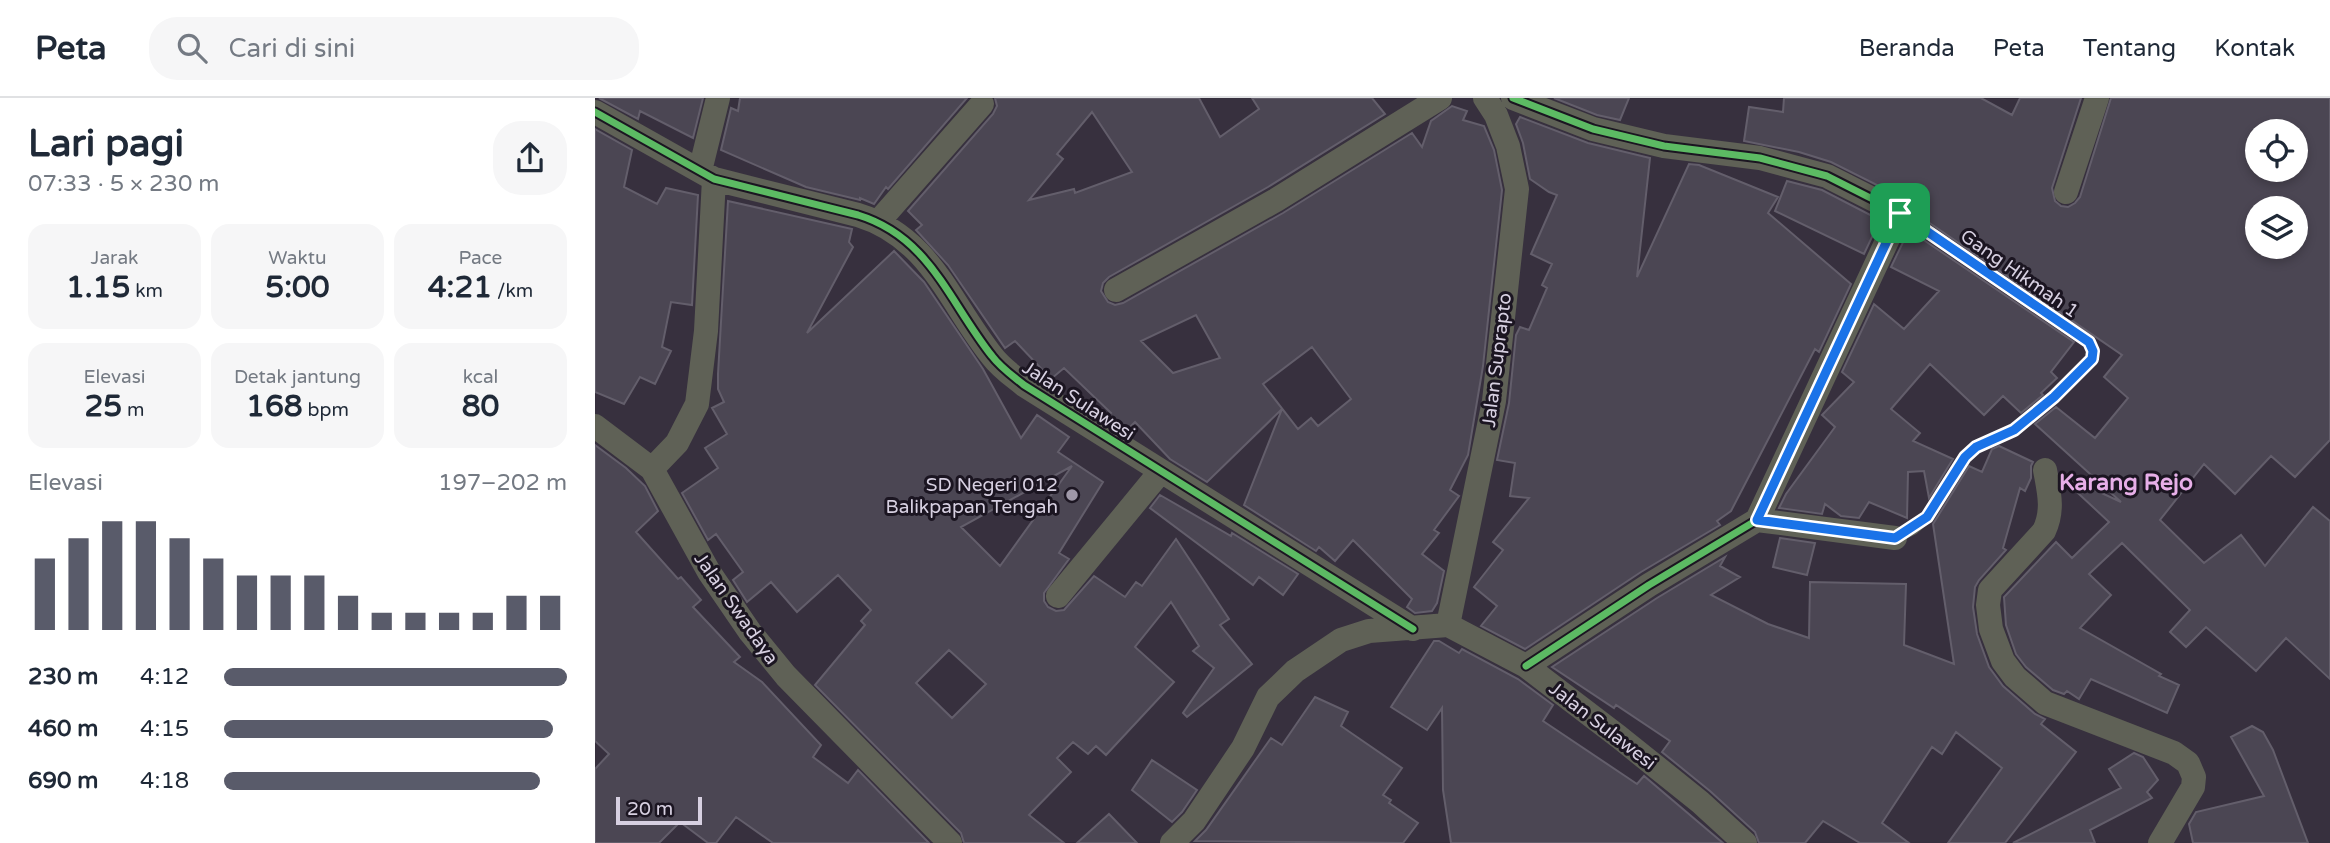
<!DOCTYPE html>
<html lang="id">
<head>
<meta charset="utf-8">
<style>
  :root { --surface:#fff; --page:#f6f6f7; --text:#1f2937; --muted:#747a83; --line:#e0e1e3; --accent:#595b6a }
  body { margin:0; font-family:"Varela Round",sans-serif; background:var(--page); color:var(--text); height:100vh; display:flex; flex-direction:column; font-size:26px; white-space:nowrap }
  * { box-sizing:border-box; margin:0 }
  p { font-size:23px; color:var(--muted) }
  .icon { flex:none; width:38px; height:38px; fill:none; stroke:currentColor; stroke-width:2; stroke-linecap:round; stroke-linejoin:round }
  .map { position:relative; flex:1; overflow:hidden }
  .side { display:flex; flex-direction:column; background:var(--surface); width:595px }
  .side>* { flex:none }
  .tools { position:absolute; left:1650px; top:21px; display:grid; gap:14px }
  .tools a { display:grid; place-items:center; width:63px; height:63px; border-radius:50%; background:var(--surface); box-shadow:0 4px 10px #0003; font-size:35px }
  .scale { position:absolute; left:21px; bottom:18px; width:86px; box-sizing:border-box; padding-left:7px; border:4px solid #d7d0e1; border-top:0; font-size:19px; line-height:24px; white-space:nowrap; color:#d7d0e1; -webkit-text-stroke:5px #1b1521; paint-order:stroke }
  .pin { position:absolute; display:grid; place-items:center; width:60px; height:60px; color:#fff; margin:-30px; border-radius:14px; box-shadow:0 4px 10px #0006 }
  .round { display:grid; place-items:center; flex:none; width:74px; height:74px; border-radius:28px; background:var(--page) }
  .headline { display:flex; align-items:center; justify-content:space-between; height:119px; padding:0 28px }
  h1 { font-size:38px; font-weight:700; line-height:52px }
  .figures { display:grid; grid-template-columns:repeat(3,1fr); gap:10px; height:119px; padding:7px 28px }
  .figures div { display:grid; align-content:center; border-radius:18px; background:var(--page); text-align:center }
  .figures b { font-size:30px; font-weight:700 }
  .figures small { font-size:19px; font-weight:400 }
  .figures p { font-size:19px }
  .chart { height:196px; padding:14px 28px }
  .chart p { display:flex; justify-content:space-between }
  .chart svg { width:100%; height:126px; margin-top:7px; stroke:var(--accent); stroke-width:6 }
  ul { padding:0 28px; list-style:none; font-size:23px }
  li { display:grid; grid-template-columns:112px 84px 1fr; align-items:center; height:52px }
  li i { height:18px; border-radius:9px; background:var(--accent) }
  header { display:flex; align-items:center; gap:42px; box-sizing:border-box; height:98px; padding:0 35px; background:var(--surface); border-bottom:2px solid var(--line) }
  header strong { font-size:33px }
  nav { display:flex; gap:38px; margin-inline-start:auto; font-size:24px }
  .search { width:490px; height:63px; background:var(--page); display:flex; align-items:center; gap:18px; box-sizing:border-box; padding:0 24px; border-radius:28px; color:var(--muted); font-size:26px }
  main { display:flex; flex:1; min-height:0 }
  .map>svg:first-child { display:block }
  .building { fill:#4b4653; stroke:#635e6b; stroke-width:2; fill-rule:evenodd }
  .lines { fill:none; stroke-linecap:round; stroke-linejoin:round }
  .service { stroke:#5f6156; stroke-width:12 }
  .minor { stroke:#5f6156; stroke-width:24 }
  .cycleway-casing { stroke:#1b1521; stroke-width:11 }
  .cycleway { stroke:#5cba63; stroke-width:7 }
  .route-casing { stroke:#fff; stroke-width:14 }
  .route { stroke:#1a73e8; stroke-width:9 }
  .poi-dot { fill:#9f98a8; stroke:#1b1521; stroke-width:2.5 }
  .labels { text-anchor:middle; stroke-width:6; stroke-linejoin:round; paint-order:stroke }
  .street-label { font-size:19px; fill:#d7d0e1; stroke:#1b1521 }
  .poi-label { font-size:19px; fill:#d7d0e1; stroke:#1b1521; text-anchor:end }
  .quarter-label { font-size:23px; font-weight:bold; fill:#e7afe8; stroke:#1b1521 }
</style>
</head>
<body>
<header>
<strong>Peta</strong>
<div class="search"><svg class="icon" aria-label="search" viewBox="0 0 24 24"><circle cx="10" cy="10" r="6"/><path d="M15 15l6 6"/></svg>Cari di sini</div>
<nav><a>Beranda</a><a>Peta</a><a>Tentang</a><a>Kontak</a></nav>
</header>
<main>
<section class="side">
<div class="headline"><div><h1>Lari pagi</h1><p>07:33 · 5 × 230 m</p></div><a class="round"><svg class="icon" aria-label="share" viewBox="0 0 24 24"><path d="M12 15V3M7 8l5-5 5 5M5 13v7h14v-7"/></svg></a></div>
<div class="figures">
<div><p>Jarak</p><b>1.15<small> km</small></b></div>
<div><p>Waktu</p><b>5:00</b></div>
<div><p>Pace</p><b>4:21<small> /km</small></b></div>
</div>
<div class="figures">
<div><p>Elevasi</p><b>25<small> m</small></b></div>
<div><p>Detak jantung</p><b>168<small> bpm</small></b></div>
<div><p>kcal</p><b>80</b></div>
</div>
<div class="chart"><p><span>Elevasi</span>197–202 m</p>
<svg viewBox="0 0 160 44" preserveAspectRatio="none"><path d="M5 44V19M15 44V12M25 44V6M35 44V6M45 44V12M55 44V19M65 44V25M75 44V25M85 44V25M95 44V32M105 44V38M115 44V38M125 44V38M135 44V38M145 44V32M155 44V32"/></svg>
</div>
<ul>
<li><b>230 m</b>4:12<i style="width:100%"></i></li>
<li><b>460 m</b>4:15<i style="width:96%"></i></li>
<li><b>690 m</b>4:18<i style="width:92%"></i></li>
</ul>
</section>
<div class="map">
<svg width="1735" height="745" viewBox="0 0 1735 745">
  <rect width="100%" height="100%" fill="#37303e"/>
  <!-- building -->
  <path class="building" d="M4 0H108L98 40 45 13 43 21Z
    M145 0H372L293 91 291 89 279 106 265 100V102L211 89 126 52 136 10 143 13Z
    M400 0H604L625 39 664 11 657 0H777L790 16 673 89 514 179 508 185 506 193 513 204 520 207 528 205 688 115 817 35 827 49 836 23 857 8 872 13 868 22 889 28 899 52 907 92 888 268 873 357 855 392 864 398 839 432 844 435 827 456 849 473 842 505 837 513 820 515 812 509 817 501 758 442 740 463 724 449 721 453 649 407 687 311 612 384 575 361 540 324 531 333 510 320 516 315 469 270 456 281 420 243 410 250 353 167 321 132 327 127 313 113 398 16 402 8ZM497 14 537 74 480 95 479 91 434 102 468 61 462 56ZM601 217 625 260 578 275 546 243ZM717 249 756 301 723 328 716 320 703 331 668 286Z
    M959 0H1034L1025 22 1002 17Z
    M1189 0H1386L1417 17 1425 0H1486L1457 90 1460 103 1466 108 1473 109 1480 105 1485 99 1516 0H1735V342L1700 379 1676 358 1640 396 1609 366 1565 422 1609 465 1646 437 1670 468 1718 409 1735 423V581L1691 540 1661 573 1611 529 1591 549 1575 534 1595 512 1527 445 1494 476 1516 497 1485 530 1566 576 1564 578 1584 587 1572 615 1496 581 1484 601 1472 593 1469 596 1458 592 1431 569 1421 556 1411 527 1409 499 1461 444 1477 460 1514 424 1470 383 1472 379 1526 404 1440 326 1461 309 1500 340 1533 300 1509 279 1527 257 1320 115 1318 107 1312 102 1236 64 1204 54 1149 43 1154 9 1188 14ZM1662 33H1701V72H1662ZM1662 110H1701V149H1662Z
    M925 19 993 45 1055 60 1042 179 1094 66 1104 67 1183 99 1173 115 1256 186 1224 254 1220 251 1136 413 1122 423 1125 427 1046 474 930 551 886 528 902 508 879 489 908 452 898 444 934 400 915 398 920 365 902 362 914 305 921 237 925 229 934 232 952 190 947 187 957 166 936 156 962 97 954 94 935 81 928 45 921 26Z
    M0 31 37 52 29 89 62 106 71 90 103 97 97 207 76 204 67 249 76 253 60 286 45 279 29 306 0 294Z
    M1192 83 1227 92 1285 122 1269 156 1180 113Z
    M133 103 257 131 254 144 258 149 212 235 299 153 329 184 388 271 426 340 442 317 474 339 463 354 508 384 464 455 474 461 449 495V503L453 509 461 513 469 512 499 478 530 499 541 484 547 488 581 441 634 521 625 527 657 566 592 619 588 615 619 570 598 553 604 548 576 504 540 549 579 584 511 657 501 648 493 656 478 644 462 660 476 674 434 717 469 745H369L366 735 220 587 270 527 266 523 276 512 243 477 202 514 176 484 152 504 138 482 148 474 121 436 113 442 87 395 123 370 110 350 132 336 117 310 129 304 123 291V276ZM477 368 405 468 366 429ZM354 552 391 586 357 620 321 585Z
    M1314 132 1479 244 1456 274 1462 280 1446 295 1448 297 1426 315 1408 298 1389 317 1335 266 1296 311 1325 335 1318 343 1358 361 1334 400 1329 373 1313 374 1312 420 1274 404 1264 420 1246 418 1230 406 1227 416 1184 410 1191 396 1240 329 1227 317 1259 284 1247 274 1279 206 1309 231 1344 193 1296 169Z
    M0 347 31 370 50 388 63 413 41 434 83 481 86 479 106 502 98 509 145 559 139 564 167 584 226 647 218 659 253 685 263 672 334 745H178L141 719 121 745H113L85 724 64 745H0V671L14 656 0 643Z
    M1404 348 1438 364 1436 368V380L1430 393 1425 390 1408 450 1411 452 1384 482 1380 489 1378 509 1382 536 1394 569 1408 588 1440 616 1450 621 1446 626 1481 654 1410 745H1353L1407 670 1361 634 1347 656 1337 649 1287 725 1314 745H1265L1228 723 1210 745H1164L1160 734 1115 693 1067 654 1075 643 1021 607 1019 610 957 569 1062 500 1130 459 1125 468 1145 479 1116 497 1173 526 1214 540 1215 484 1311 486 1309 547 1359 566 1338 426 1374 368 1387 374 1397 351Z
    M565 397 636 438 637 435 703 476 688 497 664 479 658 487 555 410Z
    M1185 440 1220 445 1212 477 1178 469Z
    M839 543H844L864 555 867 551 923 581 958 607 948 623 1042 686 1049 678 1128 745H856L848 692 847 610 832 632 796 609Z
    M720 599 753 614 746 628 807 670 788 697 796 702 794 705 823 725 808 745 600 743 611 732 676 640 687 647Z
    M1657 628 1668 634 1678 652 1713 745H1598L1594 726 1601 714 1669 698 1636 639Z
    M1539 655 1548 659 1563 682 1552 694 1557 700 1495 732 1500 745H1418L1526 690 1514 671Z
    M557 662 602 692 587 714 577 724 537 692Z
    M514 716 542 745H482Z"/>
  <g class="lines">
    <!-- service -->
    <path class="service" d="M1300 440 1318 431 1332 419 1370 359 1381 349 1419 332 1459 299 1497 261 1498 253 1494 244 1305 115"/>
    <!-- minor -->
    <path class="minor" d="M918 0 998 31 1069 48 1165 60 1232 78 1305 115 1162 422 1054 487 931 568
      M0 14 119 81 263 117C335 139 354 204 397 258 406 270 418 278 429 287L818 531
      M105 73 123 0
      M1471 94 1502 0
      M284 123 387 6
      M521 192 681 102 845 0
      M0 328 57 371 114 474 155 534 191 578 355 745
      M57 371 82 345 102 306 111 233 119 81
      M1450 372C1454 394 1459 412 1449 433L1395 492 1393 507 1396 531 1408 563 1420 579 1450 605 1579 655 1593 665 1599 679 1598 689 1565 745
      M1162 422 1300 440
      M463 498 566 373
      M853 527 899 303 922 91 913 48 901 17 890 0
      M853 527 931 568 1024 639 1105 704 1150 745
      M577 745 599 723 648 650 673 599 700 573 746 542 774 533 853 527"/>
    <!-- cycleway casing -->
    <g class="cycleway-casing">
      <path id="cycleway" d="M918 0 998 31 1069 48 1165 60 1232 78 1305 115 1162 422 1054 487 931 568
        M0 14 119 81 263 117C335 139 354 204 397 258 406 270 418 278 429 287L818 531"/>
    </g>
    <!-- cycleway -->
    <use href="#cycleway" class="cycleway"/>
  </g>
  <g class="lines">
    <!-- route casing -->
    <g class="route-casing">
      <path id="route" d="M1305 115 1494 244 1498 253 1497 261 1459 299 1419 332 1381 349 1370 359 1332 419 1300 440 1162 422Z"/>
    </g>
    <!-- route -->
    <use href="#route" class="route"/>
  </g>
  <!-- markers -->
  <circle class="poi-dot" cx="477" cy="397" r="7"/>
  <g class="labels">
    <!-- street labels -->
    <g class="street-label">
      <text transform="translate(1425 175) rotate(35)" y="7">Gang Hikmah 1</text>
      <text transform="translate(901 262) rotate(-83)" y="7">Jalan Suprapto</text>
      <text transform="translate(484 302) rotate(33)" y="7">Jalan Sulawesi</text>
      <text transform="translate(142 510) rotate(55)" y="7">Jalan Swadaya</text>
      <text transform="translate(1008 627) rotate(38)" y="7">Jalan Sulawesi</text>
    </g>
    <!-- poi labels -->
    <g class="poi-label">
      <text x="463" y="393">SD Negeri 012<tspan x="463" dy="22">Balikpapan Tengah</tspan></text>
    </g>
    <!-- quarter labels -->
    <g class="quarter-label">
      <text x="1531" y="392">Karang Rejo</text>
    </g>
  </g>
</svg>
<div class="tools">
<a><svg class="icon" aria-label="locate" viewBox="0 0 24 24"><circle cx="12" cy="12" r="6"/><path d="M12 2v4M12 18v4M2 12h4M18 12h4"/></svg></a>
<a><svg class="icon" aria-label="layers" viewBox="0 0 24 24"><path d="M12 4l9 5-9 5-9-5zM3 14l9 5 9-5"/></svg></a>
</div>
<div class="scale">20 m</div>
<div class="pin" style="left:1305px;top:115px;background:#1e9e55"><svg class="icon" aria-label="arrive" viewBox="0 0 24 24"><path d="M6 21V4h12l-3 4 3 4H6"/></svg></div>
</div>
</main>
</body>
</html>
